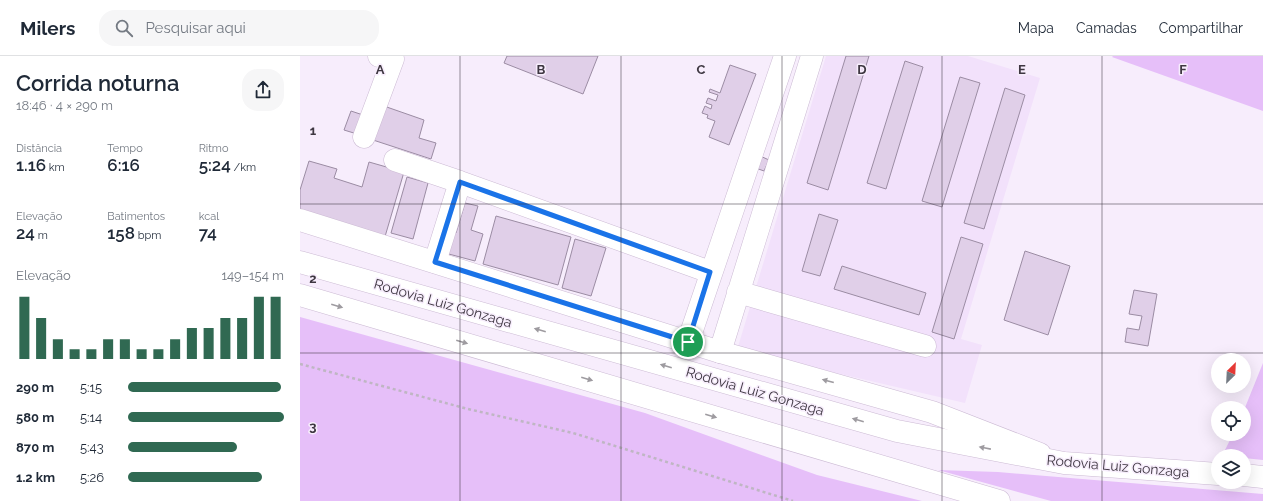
<!DOCTYPE html>
<html lang="pt">
<head>
<meta charset="utf-8">
<style>
  :root { --surface:#fff; --page:#f6f6f7; --text:#1f2937; --muted:#747a83; --line:#e0e1e3; --accent:#306952 }
  body { margin:0; font-family:Raleway,sans-serif; background:var(--page); color:var(--text); height:100vh; display:flex; flex-direction:column; font-size:15px; white-space:nowrap }
  * { box-sizing:border-box; margin:0 }
  p { font-size:13px; color:var(--muted) }
  .icon { flex:none; width:22px; height:22px; fill:none; stroke:currentColor; stroke-width:2; stroke-linecap:round; stroke-linejoin:round }
  .map { position:relative; flex:1; overflow:hidden }
  .details { display:flex; flex-direction:column; background:var(--surface); width:300px }
  .details>* { flex:none }
  .needle { width:26px; rotate:24deg }
  .buttons { position:absolute; left:911px; top:297px; display:grid; gap:8px }
  .buttons a { display:grid; place-items:center; width:40px; height:40px; border-radius:50%; background:var(--surface); box-shadow:0 4px 16px #0002; font-size:20px }
  .pin { position:absolute; display:grid; place-items:center; width:34px; height:34px; color:#fff; margin:-17px; border:2px solid #fff; border-radius:50%; box-shadow:0 1px 4px #0007 }
  .round { display:grid; place-items:center; flex:none; width:42px; height:42px; border-radius:16px; background:var(--page) }
  .summary { display:flex; align-items:center; justify-content:space-between; height:68px; padding:0 16px }
  h1 { font-size:22px; font-weight:600; line-height:30px }
  .metrics { display:grid; grid-template-columns:repeat(3,1fr); gap:6px; height:68px; padding:4px 16px }
  .metrics div { display:grid; align-content:center }
  .metrics b { font-size:17px; font-weight:600 }
  .metrics small { font-size:11px; font-weight:400 }
  .metrics p { font-size:11px }
  .chart { height:112px; padding:8px 16px }
  .chart p { display:flex; justify-content:space-between }
  .chart svg { width:100%; height:72px; margin-top:4px; stroke:var(--accent); stroke-width:6 }
  ul { padding:0 16px; list-style:none; font-size:13px }
  li { display:grid; grid-template-columns:64px 48px 1fr; align-items:center; height:30px }
  li i { height:10px; border-radius:5px; background:var(--accent) }
  header { display:flex; align-items:center; gap:24px; box-sizing:border-box; height:56px; padding:0 20px; background:var(--surface); border-bottom:1px solid var(--line) }
  header strong { font-size:19px }
  nav { display:flex; gap:22px; margin-inline-start:auto; font-size:14px }
  .search { width:280px; height:36px; background:var(--page); display:flex; align-items:center; gap:10px; box-sizing:border-box; padding:0 14px; border-radius:16px; color:var(--muted); font-size:15px }
  main { display:flex; flex:1; min-height:0 }
  .map>svg:first-child { display:block }
  .built { fill:#f2e1fb }
  .green { fill:#e6bff9 }
  .building { fill:#e0cfe8; stroke:#9b8ca3 }
  .lines { fill:none; stroke-linecap:round; stroke-linejoin:round }
  .minor-casing { stroke:#ccbbd4; stroke-width:23 }
  .major-casing { stroke:#ccbbd4; stroke-width:23 }
  .highway-casing { stroke:#ccbbd4; stroke-width:23 }
  .path { stroke:#bfb6c3; stroke-width:2.5; stroke-dasharray:3 3; stroke-linecap:butt }
  .minor { stroke:#fff; stroke-width:22 }
  .major { stroke:#fff; stroke-width:22 }
  .highway { stroke:#fff; stroke-width:22 }
  .oneway { fill:#9e9ba0 }
  .route-casing { stroke:#fff; stroke-width:8 }
  .route { stroke:#1a73e8; stroke-width:5 }
  .grid { fill:none; stroke:#3e3741; stroke-width:1; stroke-opacity:0.55 }
  .labels { text-anchor:middle; stroke-width:3; stroke-linejoin:round; paint-order:stroke }
  .street-label { font-size:14px; fill:#3e3741; stroke:#f7edfc }
  .grid-label { font-size:13px; text-anchor:middle; font-weight:bold; fill:#3e3741; stroke:#f7edfc; stroke-width:3; stroke-linejoin:round; paint-order:stroke }
</style>
</head>
<body>
<header>
<strong>Milers</strong>
<div class="search"><svg class="icon" aria-label="search" viewBox="0 0 24 24"><circle cx="10" cy="10" r="6"/><path d="M15 15l6 6"/></svg>Pesquisar aqui</div>
<nav><a>Mapa</a><a>Camadas</a><a>Compartilhar</a></nav>
</header>
<main>
<section class="details">
<div class="summary"><div><h1>Corrida noturna</h1><p>18:46 · 4 × 290 m</p></div><a class="round"><svg class="icon" aria-label="share" viewBox="0 0 24 24"><path d="M12 15V3M7 8l5-5 5 5M5 13v7h14v-7"/></svg></a></div>
<div class="metrics">
<div><p>Distância</p><b>1.16<small> km</small></b></div>
<div><p>Tempo</p><b>6:16</b></div>
<div><p>Ritmo</p><b>5:24<small> /km</small></b></div>
</div>
<div class="metrics">
<div><p>Elevação</p><b>24<small> m</small></b></div>
<div><p>Batimentos</p><b>158<small> bpm</small></b></div>
<div><p>kcal</p><b>74</b></div>
</div>
<div class="chart"><p><span>Elevação</span>149–154 m</p>
<svg viewBox="0 0 160 44" preserveAspectRatio="none"><path d="M5 44V6M15 44V19M25 44V32M35 44V38M45 44V38M55 44V32M65 44V32M75 44V38M85 44V38M95 44V32M105 44V25M115 44V25M125 44V19M135 44V19M145 44V6M155 44V6"/></svg>
</div>
<ul>
<li><b>290 m</b>5:15<i style="width:98%"></i></li>
<li><b>580 m</b>5:14<i style="width:100%"></i></li>
<li><b>870 m</b>5:43<i style="width:70%"></i></li>
<li><b>1.2 km</b>5:26<i style="width:86%"></i></li>
</ul>
</section>
<div class="map">
<svg width="963" height="445" viewBox="0 0 963 445">
  <rect width="100%" height="100%" fill="#f7edfc"/>
  <!-- built -->
  <path class="built" d="M526 0H668L740 22 661 283 682 289 665 347 437 294Z"/>
  <!-- green -->
  <path class="green" d="M813 0H963V55L812 1Z
    M0 261 345 357 517 419 622 445H0Z
    M963 307V404L944 402V400H922L933 378H944V354Z
    M638 414 698 416 963 438V445H751Z"/>
  <!-- building -->
  <path class="building" d="M207 0H298L283 38 204 7Z
    M546 0H569L528 134 507 127Z
    M605 5 623 11 586 133 567 127Z
    M430 9 456 18 429 89 409 81 415 65 407 62 408 59 402 57 405 50 411 53 412 49 406 47 408 42 416 45 418 39 409 36 410 33 420 37Z
    M660 21 680 27 642 151 622 145Z
    M705 32 725 39 684 173 664 167Z
    M81 49 124 64 119 82 136 87 131 103 70 83Z
    M51 55 63 59 57 78 44 74Z
    M458 99 469 104 464 115 453 111Z
    M9 105 37 113 34 122 62 131 69 106 104 116 84 184 0 160V134Z
    M107 121 128 127 113 183 91 177Z
    M165 147 178 150 171 174 183 178 175 205 145 197 151 177H156Z
    M519 158 538 164 520 220 502 215Z
    M196 160 271 181 258 229 183 208Z
    M661 181 683 188 654 283 632 276Z
    M275 183 306 192 291 240 262 232Z
    M725 195 770 210 748 279 704 264Z
    M542 210 626 237 619 259 534 233Z
    M834 234 857 238 848 290 825 286 827 272 839 274 842 260 829 258Z"/>
  <g class="lines">
    <!-- minor casing -->
    <g class="minor-casing">
      <path id="minor" d="M64 81 93 3 79 0
        M95 104 160 126 135 206
        M160 126 410 216
        M438 236 625 290
        M388 286 485 0
        M420 296 512 0"/>
    </g>
    <!-- major casing -->
    <g class="major-casing">
      <path id="major" d="M0 164 420 296 632 356 740 398"/>
    </g>
    <!-- highway casing -->
    <g class="highway-casing">
      <path id="highway" d="M0 206 597 375 764 407 918 418
        M0 239 699 445
        M944 419 963 421"/>
    </g>
    <!-- path -->
    <path class="path" d="M0 308 168 353 273 377 493 445"/>
    <!-- minor -->
    <use href="#minor" class="minor"/>
    <!-- major -->
    <use href="#major" class="major"/>
    <!-- highway -->
    <use href="#highway" class="highway"/>
  </g>
  <!-- one-way arrows -->
  <defs><path id="oneway-solid" d="M-6-.8H1V-3.2L6.5 0L1 3.2V.8H-6Z"/></defs>
  <g class="oneway">
    <use href="#oneway-solid" transform="translate(37 250) rotate(16)"/>
    <use href="#oneway-solid" transform="translate(240 274) rotate(-164)"/>
    <use href="#oneway-solid" transform="translate(162 286) rotate(16)"/>
    <use href="#oneway-solid" transform="translate(366 310) rotate(-164)"/>
    <use href="#oneway-solid" transform="translate(287 323) rotate(16)"/>
    <use href="#oneway-solid" transform="translate(528 325) rotate(-165)"/>
    <use href="#oneway-solid" transform="translate(411 360) rotate(16)"/>
    <use href="#oneway-solid" transform="translate(558 364) rotate(-164)"/>
    <use href="#oneway-solid" transform="translate(685 392) rotate(-169)"/>
  </g>
  <g class="lines">
    <!-- route casing -->
    <g class="route-casing">
      <path id="route" d="M160 126 410 216 388 286 135 206Z"/>
    </g>
    <!-- route -->
    <use href="#route" class="route"/>
  </g>
  <!-- grid -->
  <path class="grid" d="M160 0V445M321 0V445M482 0V445M642 0V445M802 0V445M0 148H963M0 297H963"/>
  <g class="labels">
    <!-- street labels -->
    <g class="street-label">
      <text transform="translate(143 247) rotate(16)" y="5">Rodovia Luiz Gonzaga</text>
      <text transform="translate(455 335) rotate(16)" y="5">Rodovia Luiz Gonzaga</text>
      <text transform="translate(818 410) rotate(5)" y="5">Rodovia Luiz Gonzaga</text>
    </g>
  </g>
  <g class="grid-label">
    <text x="80" y="18">A</text>
    <text x="241" y="18">B</text>
    <text x="401" y="18">C</text>
    <text x="562" y="18">D</text>
    <text x="722" y="18">E</text>
    <text x="883" y="18">F</text>
    <text x="13" y="79">1</text>
    <text x="13" y="227">2</text>
    <text x="13" y="375">3</text>
  </g>
</svg>
<div class="buttons">
<a><svg class="needle" viewBox="-14 -14 28 28"><path d="M0-13l5 13h-10z" fill="#e53935"/><path d="M0 13l5-13h-10z" fill="#747a83"/></svg></a>
<a><svg class="icon" aria-label="locate" viewBox="0 0 24 24"><circle cx="12" cy="12" r="6"/><path d="M12 2v4M12 18v4M2 12h4M18 12h4"/></svg></a>
<a><svg class="icon" aria-label="layers" viewBox="0 0 24 24"><path d="M12 4l9 5-9 5-9-5zM3 14l9 5 9-5"/></svg></a>
</div>
<div class="pin" style="left:388px;top:286px;background:#1e9e55"><svg class="icon" aria-label="arrive" viewBox="0 0 24 24"><path d="M6 21V4h12l-3 4 3 4H6"/></svg></div>
</div>
</main>
</body>
</html>
